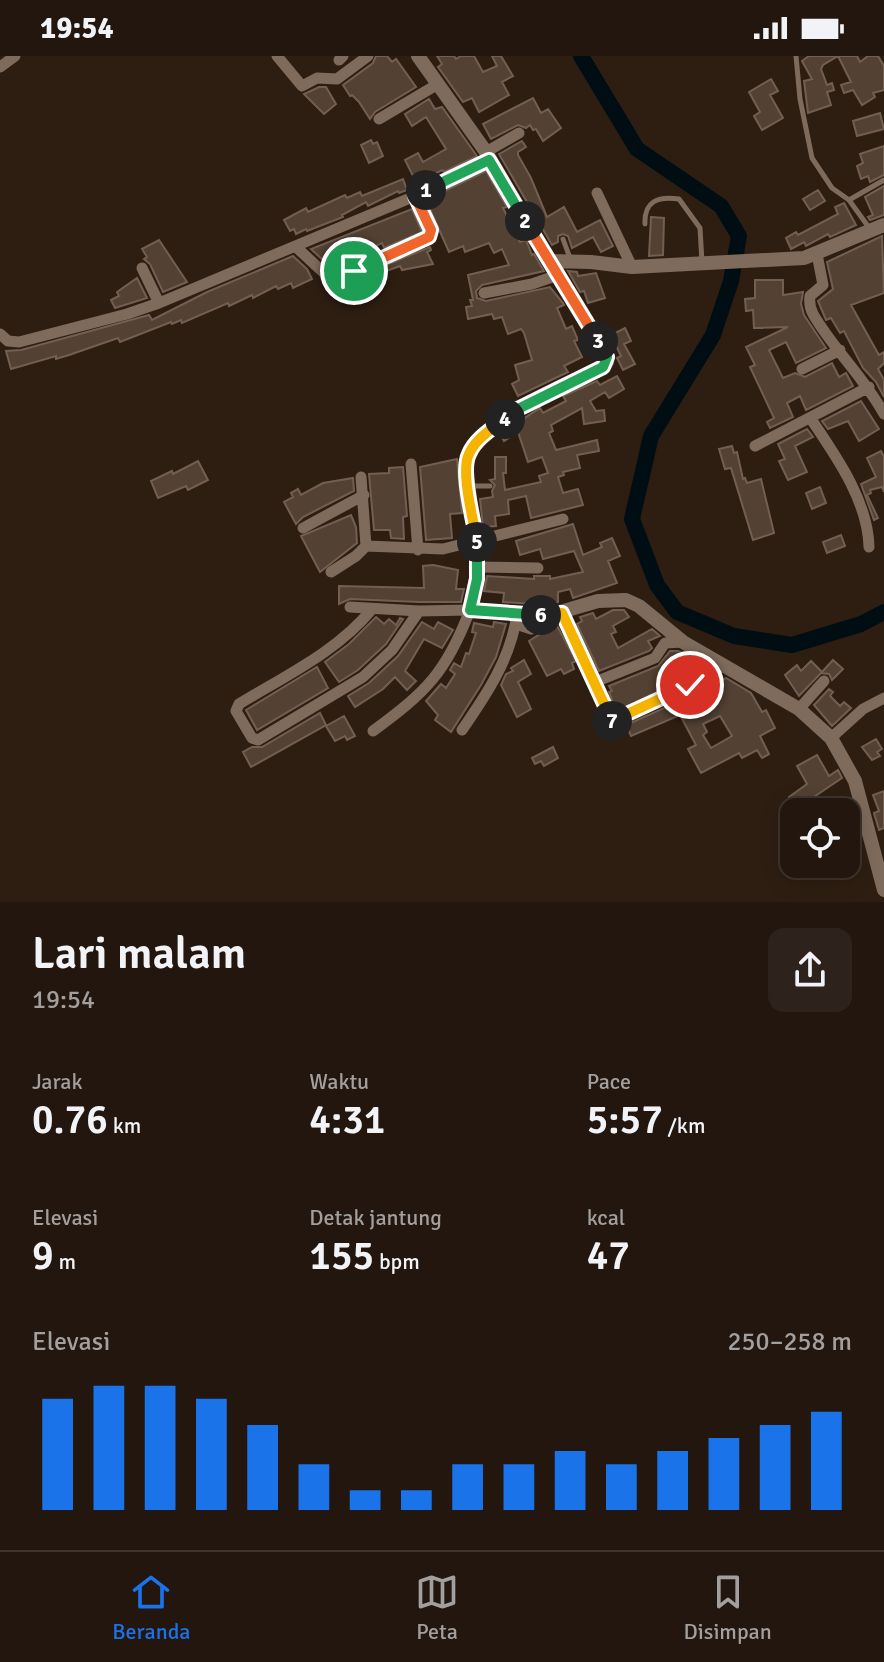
<!DOCTYPE html>
<html lang="id">
<head>
<meta charset="utf-8">
<style>
  :root { --surface:#22160e; --page:#2e231c; --text:#f1f3f6; --muted:#a29f9e; --line:#3f352e; --accent:#1a73e8 }
  body { margin:0; font-family:Signika,sans-serif; background:var(--page); color:var(--text); height:100vh; display:flex; flex-direction:column; font-size:30px; white-space:nowrap }
  * { box-sizing:border-box; margin:0 }
  p { font-size:26px; color:var(--muted) }
  .icon { flex:none; width:44px; height:44px; fill:none; stroke:currentColor; stroke-width:2; stroke-linecap:round; stroke-linejoin:round }
  .map { position:relative; height:846px; overflow:hidden }
  .side { display:flex; flex-direction:column; background:var(--surface); flex:1 }
  .side>* { flex:none }
  .controls { position:absolute; left:780px; top:742px; display:grid; gap:16px }
  .controls a { display:grid; place-items:center; width:80px; height:80px; border-radius:16px; background:var(--surface); box-shadow:0 4px 20px #0003,0 0 0 2px var(--line); font-size:40px }
  .pin { position:absolute; display:grid; place-items:center; width:68px; height:68px; color:#fff; margin:-34px; border:4px solid #fff; border-radius:50%; box-shadow:0 2px 8px #0007 }
  .km { position:absolute; width:40px; height:40px; margin:-20px; border-radius:50%; background:#222; color:#fff; font-size:22px; line-height:40px; text-align:center }
  .round { display:grid; place-items:center; flex:none; width:84px; height:84px; border-radius:16px; background:var(--page) }
  .head { display:flex; align-items:center; justify-content:space-between; height:136px; padding:0 32px }
  h1 { font-size:44px; font-weight:600; line-height:60px }
  .metrics { display:grid; grid-template-columns:repeat(3,1fr); gap:12px; height:136px; padding:8px 32px }
  .metrics div { display:grid; align-content:center }
  .metrics b { font-size:40px; font-weight:600 }
  .metrics small { font-size:22px; font-weight:400 }
  .metrics p { font-size:22px }
  .chart { height:224px; padding:16px 32px }
  .chart p { display:flex; justify-content:space-between }
  .chart svg { width:100%; height:144px; margin-top:8px; stroke:var(--accent); stroke-width:6 }
  .status { display:flex; justify-content:space-between; align-items:center; height:56px; padding:0 40px; background:var(--surface); direction:ltr }
  .status svg { height:22px; fill:currentColor }
  .tabs { display:flex; justify-content:space-around; align-items:center; height:112px; border-top:2px solid var(--line); background:var(--surface); font-size:22px; color:var(--muted) }
  .tabs a { display:grid; justify-items:center; gap:4px }
  .tabs .active { color:var(--accent) }
  .map>svg:first-child { display:block }
  .lines { fill:none; stroke-linecap:round; stroke-linejoin:round }
  .river { stroke:#000e14; stroke-width:16 }
  .building { fill:#534133; stroke:#725f51; stroke-width:2; fill-rule:evenodd }
  .service { stroke:#7e6b5c; stroke-width:5 }
  .minor { stroke:#7e6b5c; stroke-width:11 }
  .tertiary { stroke:#7e6b5c; stroke-width:14 }
  .split-1-casing { stroke:#fff; stroke-width:16 }
  .split-2-casing { stroke:#fff; stroke-width:16 }
  .split-3-casing { stroke:#fff; stroke-width:16 }
  .split-4-casing { stroke:#fff; stroke-width:16 }
  .split-5-casing { stroke:#fff; stroke-width:16 }
  .split-6-casing { stroke:#fff; stroke-width:16 }
  .split-7-casing { stroke:#fff; stroke-width:16 }
  .split-8-casing { stroke:#fff; stroke-width:16 }
  .split-1 { stroke:#f0652b; stroke-width:10 }
  .split-2 { stroke:#22a559; stroke-width:10 }
  .split-3 { stroke:#f0652b; stroke-width:10 }
  .split-4 { stroke:#22a559; stroke-width:10 }
  .split-5 { stroke:#f5b400; stroke-width:10 }
  .split-6 { stroke:#22a559; stroke-width:10 }
  .split-7 { stroke:#f5b400; stroke-width:10 }
  .split-8 { stroke:#f5b400; stroke-width:10 }
</style>
</head>
<body>
<div class="status"><b>19:54</b><svg viewBox="0 0 49 12"><path d="M0 12V9h3v3zM5 12V6h3v6zM10 12V3h3v9zM15 12V0h3v12zM26 1h20v11H26zM47 4h2v5h-2z"/></svg></div>
<div class="map">
<svg width="884" height="846" viewBox="0 0 884 846">
  <rect width="100%" height="100%" fill="#2e1e12"/>
  <g class="lines">
    <!-- river -->
    <path class="river" d="M581 0 637 93 721 150 739 180 731 225 713 279 651 380 632 463 657 529 677 556 734 580 792 589 861 568 884 556"/>
  </g>
  <!-- building -->
  <path class="building" d="M376 0H387L392 6 396 3 416 31 375 56 370 63 359 46 352 39 350 40 343 29 373 7Z
    M437 0H454L456 3 461 0H474L483 16 497 10 492 0H501L513 20 502 26 509 39 479 56 472 42 463 46 438 11 442 8Z
    M809 0H838L823 9 821 13 827 29 832 27 834 34 827 36 831 49 808 57 804 25 812 23 802 5Z
    M838 0H857L860 6 868 0H878L884 10V34L873 37 875 41 862 49 853 34 844 37 841 29 851 26Z
    M771 23 778 35 770 39 783 62 762 74 754 60 760 56 749 36Z
    M319 31H326L336 48 324 58 304 38Z
    M533 42 541 57 548 53 561 72 543 85 536 73 533 74 530 69 526 72 518 69 491 83 483 68Z
    M429 43 435 53 442 51 477 100 444 116 442 114 431 120 428 115 414 122 405 104 418 97 423 106 446 93 426 61 412 70 405 58Z
    M880 57 884 73 857 80 853 65Z
    M371 84 373 88 377 86 383 100 369 107 361 89Z
    M522 85 526 91 518 96V99L531 122 547 161 564 151 577 176 600 164 613 190 601 196 593 181 572 192 568 180 563 178 558 180V186L552 189 499 98Z
    M884 90V119L870 126 868 120 861 123 857 110 863 107 860 98Z
    M486 115 507 151 503 152 520 186 526 184 532 199 534 198 544 215 482 229 476 235 477 242 486 245 550 231 563 247 564 249 557 252 566 273 572 270 578 284 574 285 582 301 564 310 568 316 518 340 512 328 519 324 515 309 532 304 524 277 521 273 508 278 502 261 494 263 492 258 468 263 466 251 472 250 470 244H473L468 219 509 209 502 193 494 197 489 187 465 196 463 190 449 196 426 144Z
    M403 123 407 134 399 137 398 135 368 150 366 146 342 159 343 161 307 175 306 173 296 178 294 173 290 175 284 164 306 152 308 156 345 139 347 142 360 136 362 140Z
    M884 130V159L870 164 868 161 873 159 865 141Z
    M818 134 825 145 810 154 803 143Z
    M844 147 856 169 830 181 828 178 806 190 804 186 791 193 786 182 796 176 798 179 838 158 835 151Z
    M412 153 422 176 384 192 382 187 369 193 371 197 338 210 327 208 311 193Z
    M651 161 664 162 663 199 649 200Z
    M882 180 884 237 851 249 875 292 879 299 884 296V307L878 313 884 324V341L876 326 863 312 844 275 840 277 831 262 826 264 818 245 833 233 827 206Z
    M159 184 187 226 163 236 150 208 144 203 147 201 142 193Z
    M430 191 431 194 427 196 433 208 402 214 400 210 370 221 369 216Z
    M293 200 307 213 312 223 293 232 291 227 278 233 276 230 253 242 252 239 229 250 228 247 182 267 181 264 172 268 171 266 120 286 118 282 69 299 56 303V300L11 313 6 295 21 294 149 259 152 264 207 236Z
    M568 215 577 216 578 220 596 217 605 242 588 247 584 235 580 236Z
    M137 222 147 242 115 252 111 244 119 240 117 236Z
    M755 224H783V239L803 236 801 248 804 259 826 292 796 307 786 286 769 294 783 322 795 317 805 321 832 307 839 321 846 317 853 330 806 354 800 340 787 347 793 361 770 372 767 366 774 362 750 311 755 309 746 291 788 271 754 272 753 254 746 255 745 243 755 242Z
    M625 272 631 285 624 288 635 308 623 314 617 302 621 300 611 279Z
    M617 320 624 333 609 342 605 336 590 345 596 355 604 354 605 365 584 368 582 352 551 369 553 375 549 377 556 394 597 384 599 395 577 399 580 412 563 416 564 419 558 421 563 437 578 433 583 449 531 462 526 440 508 444 509 458 495 460 496 470 483 471 480 443 493 441 492 435 495 429 490 424 495 423V401H506V417H503L505 434 541 426 539 420 548 417 542 401 528 406 518 376 504 385 500 378 540 352 543 357 566 345 563 340 597 325 600 329Z
    M861 345 879 373 859 385 848 365 828 373 822 365Z
    M807 373 813 381 795 390 807 416 788 424 779 405 785 403 778 388Z
    M732 390 734 397 737 396 743 423 745 422 747 427 761 423 774 477 753 484 731 412 725 413 719 393Z
    M881 395 884 401V436L882 431 870 434 871 437 867 439 878 462 874 464 861 428 876 421 867 402Z
    M457 403 462 457 450 458 452 482 426 484 420 411Z
    M198 405 208 424 188 434 186 430 158 442 151 425 172 415 173 418Z
    M403 411 407 460 403 461 404 483 391 482 390 474H374L369 418 389 417V412Z
    M353 422 354 435 303 461 296 468 284 446 293 441 291 437 298 433 301 439 323 427Z
    M820 431 826 447 812 453 806 437Z
    M351 459 356 471 357 487 320 516 301 480Z
    M573 468 583 499 602 491 600 487 612 482 620 500 608 505 617 527 573 542 570 533 558 536V546L549 549 503 546 504 537 484 535 487 520 534 523V520H550V523L583 516 574 495 543 503 540 493 520 499 516 485Z
    M841 479 845 490 827 497 823 486Z
    M433 509 458 514 456 533H464L461 546H419L350 543 339 548V530L424 532 423 510Z
    M613 554H624L629 561 613 570 616 576 611 578 618 592 652 573 660 580 648 585 652 592 649 595 599 615 577 568 582 565 580 561 593 557 596 563Z
    M376 561 384 568 389 563 396 569 400 562 403 563 386 588 358 614 339 626 325 606 349 588Z
    M422 566 434 573 438 566 453 574 442 592 424 583 405 615 416 625 407 634 395 621 383 633 355 651 348 640 369 627 398 600Z
    M494 566 506 568 496 601 481 629 451 676 435 664 438 659 426 645 441 628 446 632 455 618 450 614 454 607 461 611 466 597 469 598 476 577 472 576 474 567 493 571Z
    M556 568 576 605 572 607 574 613 564 618 561 613 547 620 529 585Z
    M670 595H678L685 598 686 605 691 602 701 608 686 616 679 627 616 655 609 636 612 635 609 630 658 610Z
    M524 604 531 618 518 626 531 653 517 661 501 629 506 618 513 615 511 612Z
    M833 604 843 613 832 624 829 618 821 617 799 640 785 619 797 609 801 615 811 605 822 616Z
    M317 611 328 632 257 674 246 654Z
    M710 622 714 629 726 622 751 637 762 656 766 654 775 672 760 680 769 698 762 702 757 694 742 702 739 697 701 717 688 693 696 689 680 659 631 680 626 669 687 642 696 635 699 628ZM711 631 719 645 701 653 696 640ZM720 660 732 680 711 692 703 679 707 676 703 668Z
    M829 633 833 636 830 640 840 650 844 646 851 652 832 670 814 649Z
    M320 657 326 669 251 711 243 696 252 691H262Z
    M344 660 355 680 347 684 345 680 335 685 326 670Z
    M876 683 882 693 877 696 880 700 872 704 862 691Z
    M553 691 558 702 544 710 541 705 535 708 532 702Z
    M817 699 829 720 838 714 842 722 796 753 789 741 807 728 797 710Z
    M884 735V772L879 774 874 757 879 755 873 739Z"/>
  <g class="lines">
    <!-- service -->
    <path class="service" d="M796 0 800 43 812 102 832 132 849 144 870 173
      M849 144 884 124
      M645 168C644 145 658 140 679 143L700 172 702 206
      M563 183 570 202
      M469 430H490"/>
    <!-- minor -->
    <path class="minor" d="M277 0 302 30 317 22 337 23 368 0
      M339 4 343 0
      M0 11 15 0
      M379 63 438 28
      M486 96 519 77
      M597 137 632 211
      M296 191 323 216 339 219 422 186 429 181 431 174 415 140
      M817 198 823 229 810 240C809 247 810 252 813 258 833 293 864 321 884 358
      M142 212 159 247
      M484 237 532 228 558 219
      M0 278 8 285 19 286 127 258 159 247 415 140 489 104
      M802 313 840 294
      M811 363C836 400 868 445 869 491
      M755 390 869 331
      M411 408 418 494
      M361 421 366 490 443 493 563 463
      M303 472 364 439
      M478 511 538 512
      M331 516 356 500 366 490
      M350 551 419 555 470 554C446 617 426 636 373 675
      M372 553C338 595 285 620 239 648L236 655 252 682 258 684 363 621 392 594 419 555
      M562 557 595 626 655 602 665 587 683 586
      M516 568 531 573
      M595 626 612 666 683 634 690 629 692 622 721 607
      M799 653 824 625
      M462 674C487 638 511 602 517 558
      M831 682 863 653 884 642"/>
    <!-- tertiary -->
    <path class="tertiary" d="M418 0 486 96 550 205 591 206 632 211 804 202 884 169
      M550 205 601 291 607 306 603 311C566 329 472 364 466 409L478 511 470 554 550 559 598 545 626 544 639 550 683 586 799 653 831 682 855 725 884 834"/>
  </g>
  <g class="lines">
    <!-- split-1 casing -->
    <g class="split-1-casing">
      <path id="split-1" d="M354 215 429 181 431 174 415 140 426 134"/>
    </g>
    <!-- split-2 casing -->
    <g class="split-2-casing">
      <path id="split-2" d="M426 134 489 104 525 165"/>
    </g>
    <!-- split-3 casing -->
    <g class="split-3-casing">
      <path id="split-3" d="M525 165 598 285"/>
    </g>
    <!-- split-4 casing -->
    <g class="split-4-casing">
      <path id="split-4" d="M505 363 518 353 603 311 607 301 598 285"/>
    </g>
    <!-- split-5 casing -->
    <g class="split-5-casing">
      <path id="split-5" d="M477 486C474 465 460 416 469 398 475 383 493 372 505 363"/>
    </g>
    <!-- split-6 casing -->
    <g class="split-6-casing">
      <path id="split-6" d="M477 486V523L470 554 541 559"/>
    </g>
    <!-- split-7 casing -->
    <g class="split-7-casing">
      <path id="split-7" d="M541 559 562 557 612 665"/>
    </g>
    <!-- split-8 casing -->
    <g class="split-8-casing">
      <path id="split-8" d="M612 665 690 629"/>
    </g>
    <!-- split-1 -->
    <use href="#split-1" class="split-1"/>
    <!-- split-2 -->
    <use href="#split-2" class="split-2"/>
    <!-- split-3 -->
    <use href="#split-3" class="split-3"/>
    <!-- split-4 -->
    <use href="#split-4" class="split-4"/>
    <!-- split-5 -->
    <use href="#split-5" class="split-5"/>
    <!-- split-6 -->
    <use href="#split-6" class="split-6"/>
    <!-- split-7 -->
    <use href="#split-7" class="split-7"/>
    <!-- split-8 -->
    <use href="#split-8" class="split-8"/>
  </g>
</svg>
<div class="controls">
<a><svg class="icon" aria-label="locate" viewBox="0 0 24 24"><circle cx="12" cy="12" r="6"/><path d="M12 2v4M12 18v4M2 12h4M18 12h4"/></svg></a>
</div>
<div class="pin" style="left:354px;top:215px;background:#1e9e55"><svg class="icon" aria-label="arrive" viewBox="0 0 24 24"><path d="M6 21V4h12l-3 4 3 4H6"/></svg></div>
<div class="pin" style="left:690px;top:629px;background:#d93025"><svg class="icon" aria-label="check" viewBox="0 0 24 24"><path d="M5 12l5 5 9-10"/></svg></div>
<b class="km" style="left:426px;top:134px">1</b>
<b class="km" style="left:525px;top:165px">2</b>
<b class="km" style="left:598px;top:285px">3</b>
<b class="km" style="left:505px;top:363px">4</b>
<b class="km" style="left:477px;top:486px">5</b>
<b class="km" style="left:541px;top:559px">6</b>
<b class="km" style="left:612px;top:665px">7</b>
</div>
<section class="side">
<div class="head"><div><h1>Lari malam</h1><p>19:54</p></div><a class="round"><svg class="icon" aria-label="share" viewBox="0 0 24 24"><path d="M12 15V3M7 8l5-5 5 5M5 13v7h14v-7"/></svg></a></div>
<div class="metrics">
<div><p>Jarak</p><b>0.76<small> km</small></b></div>
<div><p>Waktu</p><b>4:31</b></div>
<div><p>Pace</p><b>5:57<small> /km</small></b></div>
</div>
<div class="metrics">
<div><p>Elevasi</p><b>9<small> m</small></b></div>
<div><p>Detak jantung</p><b>155<small> bpm</small></b></div>
<div><p>kcal</p><b>47</b></div>
</div>
<div class="chart"><p><span>Elevasi</span>250–258 m</p>
<svg viewBox="0 0 160 44" preserveAspectRatio="none"><path d="M5 44V10M15 44V6M25 44V6M35 44V10M45 44V18M55 44V30M65 44V38M75 44V38M85 44V30M95 44V30M105 44V26M115 44V30M125 44V26M135 44V22M145 44V18M155 44V14"/></svg>
</div>
</section>
<nav class="tabs">
<a class="active"><svg class="icon" aria-label="home" viewBox="0 0 24 24"><path d="M3 11l9-7 9 7M6 9v11h12V9"/></svg>Beranda</a>
<a><svg class="icon" aria-label="map" viewBox="0 0 24 24"><path d="M3 6l6-2 6 2 6-2v14l-6 2-6-2-6 2zM9 4v14M15 6v14"/></svg>Peta</a>
<a><svg class="icon" aria-label="saved" viewBox="0 0 24 24"><path d="M7 4h10v16l-5-4-5 4z"/></svg>Disimpan</a>
</nav>
</body>
</html>
